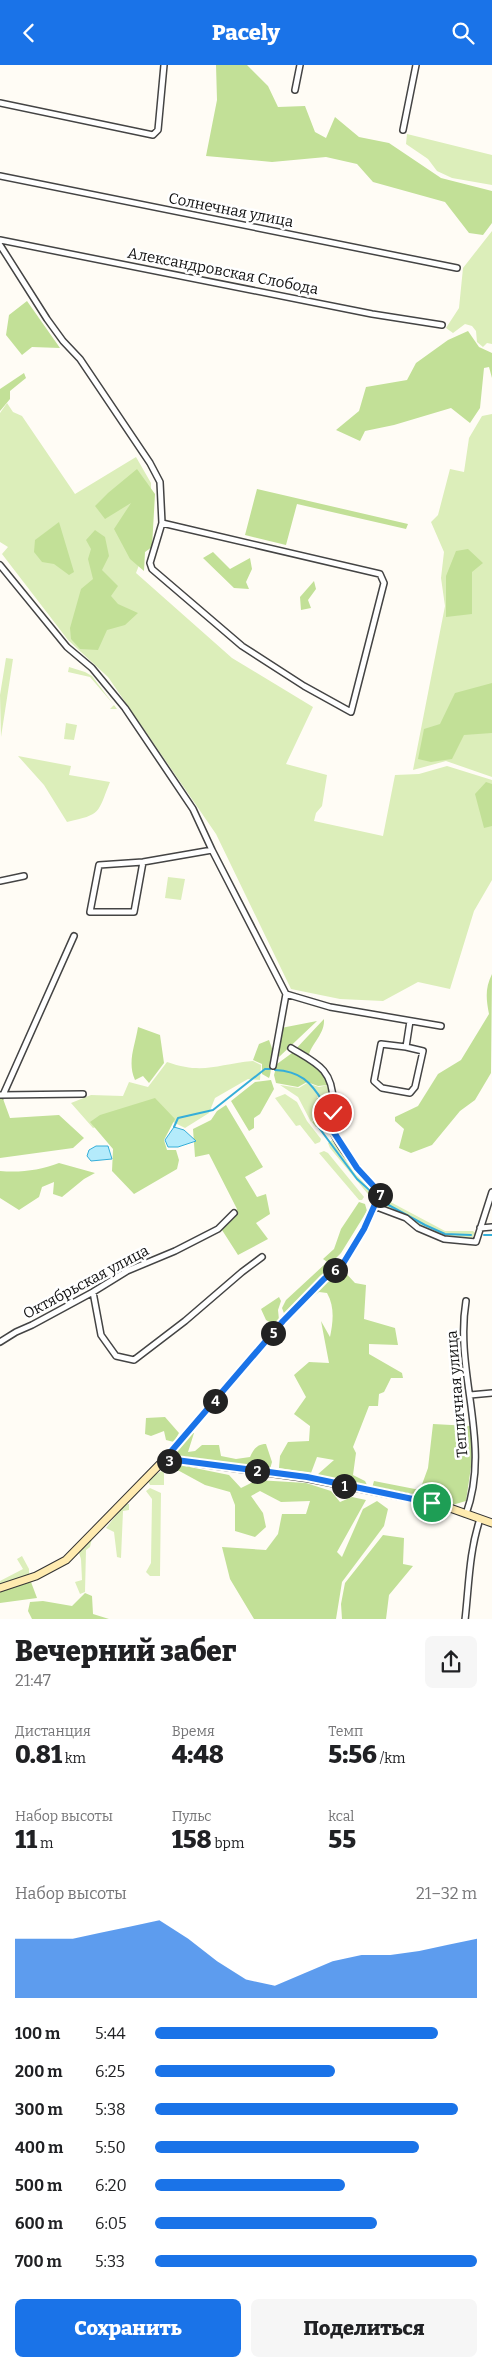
<!DOCTYPE html>
<html lang="ru">
<head>
<meta charset="utf-8">
<style>
  :root { --surface:#fff; --page:#f6f6f6; --text:#202124; --muted:#757577; --accent:#1a73e8 }
  body { margin:0; font-family:Bitter,serif; background:var(--page); color:var(--text); height:100vh; display:flex; flex-direction:column; font-size:19px; white-space:nowrap }
  * { box-sizing:border-box; margin:0 }
  p { font-size:16px; color:var(--muted) }
  .icon { flex:none; width:28px; height:28px; fill:none; stroke:currentColor; stroke-width:2; stroke-linecap:round; stroke-linejoin:round }
  .map { position:relative; height:1554px; overflow:hidden }
  .side { display:flex; flex-direction:column; background:var(--surface); flex:1 }
  .side>* { flex:none }
  .pin { position:absolute; display:grid; place-items:center; width:42px; height:42px; color:#fff; margin:-21px; border:2px solid #fff; border-radius:50%; box-shadow:0 1px 5px #0007 }
  .km { position:absolute; width:25px; height:25px; margin:-12px; border-radius:50%; background:#222; color:#fff; font-size:14px; line-height:25px; text-align:center }
  .round { display:grid; place-items:center; flex:none; width:52px; height:52px; border-radius:8px; background:var(--page) }
  .headline { display:flex; align-items:center; justify-content:space-between; height:85px; padding:0 15px }
  h1 { font-size:28px; font-weight:800; line-height:38px }
  .stats { display:grid; grid-template-columns:repeat(3,1fr); gap:8px; height:85px; padding:5px 15px }
  .stats div { display:grid; align-content:center }
  .stats b { font-size:25px; font-weight:800 }
  .stats small { font-size:14px; font-weight:400 }
  .stats p { font-size:14px }
  .chart { height:140px; padding:10px 15px }
  .chart p { display:flex; justify-content:space-between }
  .chart svg { width:100%; height:90px; margin-top:5px; fill:var(--accent); opacity:.7 }
  .cta { display:flex; gap:10px; margin-top:auto; padding:10px 15px }
  .cta a { flex:1; height:58px; border-radius:8px; background:var(--accent); color:#fff; font-size:20px; font-weight:800; line-height:58px; text-align:center }
  .cta a+a { background:var(--page); color:var(--text) }
  ul { padding:0 15px; list-style:none; font-size:16px }
  li { display:grid; grid-template-columns:80px 60px 1fr; align-items:center; height:38px }
  li i { height:12px; border-radius:6px; background:var(--accent) }
  header { display:flex; justify-content:space-between; align-items:center; height:65px; padding:0 15px; background:var(--accent); color:#fff; font-size:22px; font-weight:800 }
  .map>svg:first-child { display:block }
  .green { fill:#dceeba }
  .forest { fill:#c2e097 }
  .water { fill:#b4ebfb; stroke:#35aed9 }
  .lines { fill:none; stroke-linecap:round; stroke-linejoin:round }
  .stream { stroke:#35aed9; stroke-width:2 }
  .street-casing { stroke:#444; stroke-width:8 }
  .secondary-casing { stroke:#333; stroke-width:9 }
  .street { stroke:#fff; stroke-width:5 }
  .secondary { stroke:#ffebb0; stroke-width:7 }
  .route-casing { stroke:#fff; stroke-width:10 }
  .route { stroke:#1a73e8; stroke-width:6 }
  .labels { text-anchor:middle; stroke-width:5; stroke-linejoin:round; paint-order:stroke }
  .street-label { font-size:15px; fill:#111; stroke:#fff }
</style>
</head>
<body>
<header><svg class="icon" aria-label="back" viewBox="0 0 24 24"><path d="M15 5l-7 7 7 7"/></svg>Pacely<svg class="icon" aria-label="search" viewBox="0 0 24 24"><circle cx="10" cy="10" r="6"/><path d="M15 15l6 6"/></svg></header>
<div class="map">
<svg width="492" height="1555" viewBox="0 0 492 1555">
  <rect width="100%" height="100%" fill="#fffcf5"/>
  <!-- green -->
  <path class="green" d="M407 69 492 90V120L452 113 437 106 428 94 406 79Z
    M492 166V279L487 278 483 282 477 277 476 266 472 261 465 259 453 268 446 263 459 243 463 203Z
    M7 338 13 347 22 351 75 429 136 392 151 418V469L136 508 232 593 313 642 286 699 327 710 322 741 316 748 314 756 383 771 395 710 419 709 447 701 492 715V815L474 846 450 924 418 917 383 936 340 934 291 924 216 769 108 612 68 575 2 489 8 482 0 477V348Z
    M492 349V712L446 696 413 705 445 541 441 513 444 487 431 457 438 450 450 404 464 407 469 373 482 351Z
    M6 593 13 594 1 672 0 630Z
    M69 602 85 607 92 611 117 644H110L114 640 90 612 68 607Z
    M66 658 77 660 74 675 64 674Z
    M18 691 71 701 69 710 110 717C97 749 102 749 67 757L44 720Z
    M168 812 185 814 181 835 165 833Z
    M253 996 261 1000 260 1015 248 1014 215 1033 209 1048 185 1063 173 1057 130 1049 93 1063 71 1038 91 1030 123 1031 129 1017 148 1022 167 997C204 1010 217 999 253 996Z
    M307 1018 319 1022 328 1020 329 1029 317 1032 320 1049 311 1057 298 1032 280 1020 299 1023Z
    M285 1029 297 1037 307 1056 321 1074 320 1077 315 1079 300 1060 296 1061 275 1033Z
    M332 1075 356 1110 377 1128 372 1134 330 1083 328 1078Z
    M324 1086 328 1088 364 1132 362 1135H359L319 1088Z
    M381 1132 445 1166H473L475 1168 472 1173C463 1172 453 1173 445 1171 423 1165 396 1149 378 1136Z
    M162 1406 164 1408V1420H150L147 1414Z
    M150 1423 161 1428 160 1511H150L146 1507 151 1498 152 1434 146 1426Z
    M125 1439H129V1445L123 1446 121 1493 117 1492 114 1467 106 1463Z
    M92 1473 90 1482 86 1485 85 1527 80 1529 75 1517 82 1515 81 1494 79 1488Z
    M22 1491 29 1504V1510L0 1521V1516L23 1504 17 1494Z"/>
  <!-- forest -->
  <path class="forest" d="M216 0H247L268 21 278 42 305 41 315 67 326 73 335 52 359 72 389 78 441 113 492 126V158L483 170 469 168 445 137 373 117 357 99 326 92 272 97 206 91 217 35Z
    M27 236 60 283 32 282 22 290 6 270 9 250Z
    M468 266 479 282 492 288V313L489 302 484 303 480 343 470 358 451 343 394 360 365 366 360 376 336 365 359 346 366 322 407 315 416 298 448 275Z
    M24 308 26 313 10 326V334L0 346V324Z
    M137 404 155 429 152 482 145 487 144 506 130 494 114 464 131 438 105 454 95 441 108 428Z
    M257 424 408 459 406 464 297 439 286 480 245 470Z
    M59 457 74 507 69 510 54 499 42 497 34 487 35 475Z
    M95 465 105 472 109 491 102 505 118 521 111 531 118 539 138 548 125 560 107 565 98 585 80 584 71 574 70 563 81 524 93 514 88 494 91 484 86 475Z
    M468 484 483 498 472 507V549L446 552V511L456 486Z
    M213 487 230 504 250 493 252 504 246 517 249 524 234 523 203 493Z
    M314 516 316 524 308 535 311 543 301 545 300 532Z
    M492 618V668L464 670 452 694 431 697 418 694 424 664 440 659 455 628Z
    M486 717 492 719V761L484 763 475 729Z
    M492 909 491 1008 475 1035 460 1046 432 1080 411 1088 399 1083 404 1064 395 1056V1052L418 1041 438 1009 461 995 489 949C486 934 485 923 492 909Z
    M324 954C325 971 309 979 308 995 319 1002 326 1007 328 1020L318 1021 307 1017 298 1022 276 1018 274 1010 277 999 292 988Z
    M317 956 279 992 281 963Z
    M138 962 160 970 164 998 149 1018 143 1011 135 1015C127 997 135 981 138 962Z
    M269 975 273 986C268 995 273 1004 269 1013L262 1009V999L253 995 259 979Z
    M271 1015 274 1024 260 1049 254 1053V1063L249 1066 231 1036 255 1017Z
    M329 1030C330 1043 327 1054 316 1062L312 1057 320 1050 317 1033Z
    M2 1031 10 1053 59 1050 84 1073 73 1083 0 1093V1032Z
    M155 1033 175 1054 164 1075 167 1085H176L179 1095 177 1104 134 1129 112 1106 113 1084 90 1057 100 1050Z
    M226 1040 263 1102 245 1112 257 1132 266 1129 270 1149 256 1158 268 1174 238 1190 222 1165 237 1144 209 1089 195 1092 193 1064 211 1055 217 1046Z
    M59 1098 95 1108 84 1114 62 1132 53 1129 54 1117 42 1122 39 1132 19 1145 0 1133V1106C21 1108 40 1105 59 1098Z
    M359 1137 365 1139 367 1146 341 1188 330 1199 323 1194 334 1184 341 1164Z
    M325 1199 328 1206 308 1225 285 1251 282 1243 286 1235Z
    M342 1204 355 1218 366 1220 364 1254 395 1263 398 1280 369 1279V1289L402 1308 403 1313H391L384 1327 379 1329 378 1341H369L353 1382 356 1388 353 1410 365 1416 367 1420 317 1410 334 1395 317 1392 311 1408 279 1403 280 1391 288 1377 309 1376 310 1361 294 1349 306 1332 294 1310 309 1297 329 1298 321 1256 330 1272C333 1257 335 1242 327 1228L319 1227 306 1237 325 1218Z
    M279 1232 281 1236 278 1245 279 1255 274 1260 266 1255 261 1244Z
    M165 1352 179 1368 174 1377 166 1375 164 1366 151 1371 145 1369 146 1353Z
    M433 1359 470 1361 473 1388 466 1436 452 1440 422 1431 372 1423 374 1416 420 1425 428 1403Z
    M189 1367 194 1368 188 1387 195 1386 202 1380H219L221 1391 236 1394 250 1392C254 1384 257 1379 266 1379L272 1397 270 1404 174 1391 179 1380Z
    M175 1399 229 1410 241 1423 257 1415 306 1418 331 1426 340 1437 352 1432 366 1435 337 1487 342 1492 363 1444 377 1436 388 1444 384 1461 342 1517 336 1554H254L230 1514 222 1482 266 1485 278 1469 282 1449H306L310 1436 281 1437 260 1426 251 1431 263 1448 266 1462 255 1472 235 1466V1440L230 1427 205 1420 172 1402Z
    M383 1470 404 1473 403 1499 413 1501 389 1530 386 1554H342L341 1539 345 1518Z
    M31 1517 37 1533 0 1538V1527Z
    M85 1528 92 1531 93 1549 109 1554H32L28 1546 30 1537 43 1536 72 1541Z"/>
  <!-- water -->
  <path class="water" d="M174 1062 184 1065 196 1076 178 1082H168L165 1075Z
    M96 1081H108L112 1094 91 1096 87 1091 89 1085Z"/>
  <g class="lines">
    <!-- stream -->
    <path class="stream" d="M275 1005C300 1006 311 1017 323 1037L317 1046V1060L357 1114 383 1137 425 1160 445 1169 471 1170
      M174 1062 178 1053 213 1045 265 1004H270
      M484 1170H492"/>
    <!-- street casing -->
    <g class="street-casing">
      <path id="street" d="M295 25 300 0
        M0 38 153 70 158 65 164 0
        M403 65 416 0
        M0 111 457 203
        M0 175 372 249 442 260
        M0 180 47 254 63 276 80 294 150 398 160 417 162 458 380 509 384 518 351 647 304 621 242 581 152 504 150 498 162 458
        M0 500 67 582 92 603 125 643 193 744 212 785 143 797 99 800 90 847H134L143 797
        M212 785 286 929 273 1001
        M0 816 24 811
        M286 929 330 942 441 961
        M406 982 381 979 374 1016 382 1023 410 1028 415 1022 423 986 406 982 410 956
        M0 1030 83 1029
        M3 1030 74 871
        M374 1141 406 1153 418 1163 444 1174 476 1177 492 1127
        M480 1163 492 1162
        M93 1227 101 1270 116 1291 134 1295 185 1256 242 1207 262 1192
        M466 1236C454 1308 492 1378 466 1449
        M0 1277 16 1267 32 1260 93 1227 127 1206 175 1186 218 1164 234 1148
        M470 1330 492 1328
        M162 1397 283 1256 324 1214 344 1197 364 1164 381 1128C367 1114 337 1082 332 1064 330 1055 334 1046 333 1037 333 1004 316 998 291 983
        M465 1555C469 1520 469 1487 480 1454"/>
    </g>
    <!-- secondary casing -->
    <g class="secondary-casing">
      <path id="secondary" d="M0 1523 36 1511 66 1495 162 1397 176 1395 307 1413 414 1434 450 1443 492 1458"/>
    </g>
    <!-- street -->
    <use href="#street" class="street"/>
    <!-- secondary -->
    <use href="#secondary" class="secondary"/>
  </g>
  <g class="lines">
    <!-- route casing -->
    <g class="route-casing">
      <path id="route" d="M333 1048V1066L357 1103 380 1128 364 1164 344 1197 324 1214 283 1256 162 1397 176 1395 307 1412 432 1438"/>
    </g>
    <!-- route -->
    <use href="#route" class="route"/>
  </g>
  <g class="labels">
    <!-- street labels -->
    <g class="street-label">
      <text transform="translate(231 145) rotate(11)" y="5">Солнечная улица</text>
      <text transform="translate(223 206) rotate(11)" y="5">Александровская Слобода</text>
      <text transform="translate(86 1217) rotate(-28)" y="5">Октябрьская улица</text>
      <text transform="translate(457 1329) rotate(-95)" y="5">Тепличная улица</text>
    </g>
  </g>
</svg>
<div class="pin" style="left:432px;top:1438px;background:#1e9e55"><svg class="icon" aria-label="arrive" viewBox="0 0 24 24"><path d="M6 21V4h12l-3 4 3 4H6"/></svg></div>
<div class="pin" style="left:333px;top:1048px;background:#d93025"><svg class="icon" aria-label="check" viewBox="0 0 24 24"><path d="M5 12l5 5 9-10"/></svg></div>
<b class="km" style="left:344px;top:1421px">1</b>
<b class="km" style="left:257px;top:1406px">2</b>
<b class="km" style="left:169px;top:1396px">3</b>
<b class="km" style="left:215px;top:1336px">4</b>
<b class="km" style="left:273px;top:1268px">5</b>
<b class="km" style="left:335px;top:1205px">6</b>
<b class="km" style="left:380px;top:1130px">7</b>
</div>
<section class="side">
<div class="headline"><div><h1>Вечерний забег</h1><p>21:47</p></div><a class="round"><svg class="icon" aria-label="share" viewBox="0 0 24 24"><path d="M12 15V3M7 8l5-5 5 5M5 13v7h14v-7"/></svg></a></div>
<div class="stats">
<div><p>Дистанция</p><b>0.81<small> km</small></b></div>
<div><p>Время</p><b>4:48</b></div>
<div><p>Темп</p><b>5:56<small> /km</small></b></div>
</div>
<div class="stats">
<div><p>Набор высоты</p><b>11<small> m</small></b></div>
<div><p>Пульс</p><b>158<small> bpm</small></b></div>
<div><p>kcal</p><b>55</b></div>
</div>
<div class="chart"><p><span>Набор высоты</span>21–32 m</p>
<svg viewBox="0 0 160 44" preserveAspectRatio="none"><path d="M0 44V15L10 15L20 15L30 12L40 9L50 6L60 15L70 26L80 35L90 38L100 32L110 26L120 23L130 23L140 21L150 18L160 15V44z"/></svg>
</div>
<ul>
<li><b>100 m</b>5:44<i style="width:88%"></i></li>
<li><b>200 m</b>6:25<i style="width:56%"></i></li>
<li><b>300 m</b>5:38<i style="width:94%"></i></li>
<li><b>400 m</b>5:50<i style="width:82%"></i></li>
<li><b>500 m</b>6:20<i style="width:59%"></i></li>
<li><b>600 m</b>6:05<i style="width:69%"></i></li>
<li><b>700 m</b>5:33<i style="width:100%"></i></li>
</ul>
<div class="cta"><a>Сохранить</a><a>Поделиться</a></div>
</section>
</body>
</html>
